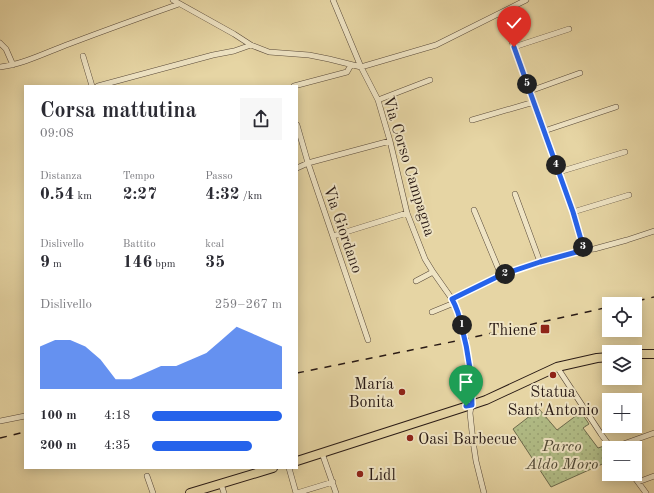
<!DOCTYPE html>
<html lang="it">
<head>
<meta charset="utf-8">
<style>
  :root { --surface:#fff; --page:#f7f7f7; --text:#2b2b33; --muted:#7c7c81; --accent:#2563eb }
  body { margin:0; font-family:"Old Standard TT",serif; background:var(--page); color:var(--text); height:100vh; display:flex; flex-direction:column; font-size:15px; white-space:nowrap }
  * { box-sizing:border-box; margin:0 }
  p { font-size:13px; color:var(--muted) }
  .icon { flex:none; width:22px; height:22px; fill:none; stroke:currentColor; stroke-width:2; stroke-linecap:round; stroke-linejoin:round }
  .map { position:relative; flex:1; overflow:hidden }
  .panel { position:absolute; left:24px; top:85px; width:274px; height:384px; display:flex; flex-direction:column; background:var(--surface); border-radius:0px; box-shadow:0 2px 10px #0003 }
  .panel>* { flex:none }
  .controls { position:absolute; left:602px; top:297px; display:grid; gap:8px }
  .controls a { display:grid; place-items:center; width:40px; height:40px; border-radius:0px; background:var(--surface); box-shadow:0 2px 10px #0003; font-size:20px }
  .pin { position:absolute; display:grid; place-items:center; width:34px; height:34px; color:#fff; margin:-41px -17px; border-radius:50% 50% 50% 0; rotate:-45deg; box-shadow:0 0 4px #0007 }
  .pin .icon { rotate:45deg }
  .km { position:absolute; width:20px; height:20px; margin:-10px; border-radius:50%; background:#222; color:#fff; font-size:11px; line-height:20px; text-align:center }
  .round { display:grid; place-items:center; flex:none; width:42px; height:42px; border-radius:0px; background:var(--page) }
  .head { display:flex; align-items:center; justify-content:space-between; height:68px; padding:0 16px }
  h1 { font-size:22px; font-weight:700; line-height:30px }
  .stats { display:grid; grid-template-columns:repeat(3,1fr); gap:6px; height:68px; padding:4px 16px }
  .stats div { display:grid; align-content:center }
  .stats b { font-size:17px; font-weight:700 }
  .stats small { font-size:11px; font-weight:400 }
  .stats p { font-size:11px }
  .chart { height:112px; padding:8px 16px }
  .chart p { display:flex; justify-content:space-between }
  .chart svg { width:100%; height:72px; margin-top:4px; fill:var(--accent); opacity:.7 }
  ul { padding:0 16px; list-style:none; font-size:13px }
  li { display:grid; grid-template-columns:64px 48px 1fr; align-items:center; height:30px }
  li i { height:10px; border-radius:5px; background:var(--accent) }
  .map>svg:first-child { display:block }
  .park { fill:url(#park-dots); stroke:#6e6c4e }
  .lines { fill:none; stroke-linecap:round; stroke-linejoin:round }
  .minor-casing { stroke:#584939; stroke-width:6 }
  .primary-casing { stroke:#291a15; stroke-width:10 }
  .minor { stroke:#efe4c4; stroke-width:5 }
  .primary { stroke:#e6d5a4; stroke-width:8 }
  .rail { stroke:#291a15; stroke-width:1.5; stroke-dasharray:7 7; stroke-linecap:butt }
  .route-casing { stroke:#fff; stroke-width:8 }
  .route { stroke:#2563eb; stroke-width:5 }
  .poi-dot { fill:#8f2418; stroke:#efe4c4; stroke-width:1.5 }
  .labels { text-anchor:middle; stroke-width:4; stroke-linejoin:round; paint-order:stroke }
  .street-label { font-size:16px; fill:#291a15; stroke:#efe4c4 }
  .poi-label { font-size:16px; fill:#291a15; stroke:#efe4c4; text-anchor:end }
  .park-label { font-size:16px; font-style:italic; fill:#524b38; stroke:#efe4c4 }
</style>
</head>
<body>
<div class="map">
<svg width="654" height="493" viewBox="0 0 654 493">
  <defs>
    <pattern id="park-dots" width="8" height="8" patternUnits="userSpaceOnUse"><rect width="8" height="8" fill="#b2be88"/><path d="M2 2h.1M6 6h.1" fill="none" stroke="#99a374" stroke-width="1.8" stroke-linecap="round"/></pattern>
  </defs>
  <rect width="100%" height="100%" fill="#e6d5a4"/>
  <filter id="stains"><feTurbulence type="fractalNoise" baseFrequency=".005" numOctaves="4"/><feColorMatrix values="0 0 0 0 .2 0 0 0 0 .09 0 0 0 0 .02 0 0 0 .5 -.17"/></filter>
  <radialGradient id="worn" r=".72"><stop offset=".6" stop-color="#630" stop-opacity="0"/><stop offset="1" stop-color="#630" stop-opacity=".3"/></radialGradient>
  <!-- park -->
  <path class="park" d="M539 409 557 430 581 412 589 424 583 428 598 448 604 446 609 454V461L551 487 513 429Z"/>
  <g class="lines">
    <!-- minor casing -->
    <g class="minor-casing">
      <path id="minor" d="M173 0 234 34 251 45 269 52 309 55 329 59 361 67 436 45 526 0
        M333 0 361 67 378 100 390 141 407 213 425 259 433 272 452 299 457 308 466 342 470 373 472 400 470 413 473 441 476 461 484 493
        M501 13 514 47 573 212 584 250
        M0 43 6 49 13 65
        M514 47 569 29
        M83 56 92 86
        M0 67C24 64 47 52 69 44 106 30 142 17 179 4
        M98 86 213 55 234 51 251 45
        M294 86 347 72 351 65
        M530 91 580 73
        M378 100 430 80
        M472 120 534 102
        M297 125 308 163 368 340
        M544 131 616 107
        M297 168 308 163 390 141
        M559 172 625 152
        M515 194 540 262
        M474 210 501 275
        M573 212 629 195
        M333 236 407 213
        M416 281 433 272
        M452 299 501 275 540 262 584 250 594 249 627 240 654 231
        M432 312 454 303
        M557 367 601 434 611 448
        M0 421 25 416
        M612 448 654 433
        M322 453 336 493
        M289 468 296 493
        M632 474 646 493
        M147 476 153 493
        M638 482 654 476
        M221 484 224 493
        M297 493 333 482"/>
    </g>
    <!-- primary casing -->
    <g class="primary-casing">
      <path id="primary" d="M635 354H654
        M297 461 471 405 486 400 557 367 597 358 609 357
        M190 493 273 468"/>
    </g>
    <!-- minor -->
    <use href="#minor" class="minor"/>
    <!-- primary -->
    <use href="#primary" class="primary"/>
    <!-- rail -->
    <path class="rail" d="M624 304 654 297
      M297 373 461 340 609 307
      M0 438 25 432"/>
  </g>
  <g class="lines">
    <!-- route casing -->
    <g class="route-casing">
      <path id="route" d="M466 406 472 405C472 379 469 354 462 328 460 318 457 308 452 299L501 275 540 262 584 250 573 212 514 47"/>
    </g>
    <!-- route -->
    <use href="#route" class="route"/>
  </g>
  <!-- markers -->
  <g class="poi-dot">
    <rect x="540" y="324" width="10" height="10" rx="2"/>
    <circle cx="553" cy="375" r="4"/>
    <circle cx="402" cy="392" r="4"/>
    <circle cx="410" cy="438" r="4"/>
    <circle cx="360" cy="474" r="4"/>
  </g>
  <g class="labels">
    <!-- street labels -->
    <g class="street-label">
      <text transform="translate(410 166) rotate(73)" y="6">Via Corso Campagna</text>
      <text transform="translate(344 229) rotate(71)" y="6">Via Giordano</text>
    </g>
    <!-- poi labels -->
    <g class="poi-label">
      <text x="536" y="335">Thiene</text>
      <text x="394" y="389">María<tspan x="394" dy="18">Bonita</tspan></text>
      <text x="553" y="397" text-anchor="middle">Statua<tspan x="553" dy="18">Sant'Antonio</tspan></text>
      <text x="418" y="444" text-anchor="start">Oasi Barbecue</text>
      <text x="368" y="480" text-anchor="start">Lidl</text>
    </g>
    <!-- park labels -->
    <g class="park-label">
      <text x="562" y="451">Parco<tspan x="562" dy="18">Aldo Moro</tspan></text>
    </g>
  </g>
  <rect width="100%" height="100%" filter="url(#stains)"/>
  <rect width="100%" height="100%" fill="url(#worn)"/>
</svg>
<div class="controls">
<a><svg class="icon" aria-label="locate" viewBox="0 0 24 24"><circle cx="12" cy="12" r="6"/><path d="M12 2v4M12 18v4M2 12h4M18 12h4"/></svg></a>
<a><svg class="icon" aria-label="layers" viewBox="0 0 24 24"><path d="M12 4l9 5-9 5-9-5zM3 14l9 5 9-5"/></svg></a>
<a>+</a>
<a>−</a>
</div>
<div class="pin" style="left:466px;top:406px;background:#1e9e55"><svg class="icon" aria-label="arrive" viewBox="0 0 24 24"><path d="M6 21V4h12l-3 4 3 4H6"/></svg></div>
<div class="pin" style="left:514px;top:47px;background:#d93025"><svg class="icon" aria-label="check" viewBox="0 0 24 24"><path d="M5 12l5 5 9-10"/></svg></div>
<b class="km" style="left:462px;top:325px">1</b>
<b class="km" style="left:505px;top:274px">2</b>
<b class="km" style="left:583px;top:247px">3</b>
<b class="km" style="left:556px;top:165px">4</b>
<b class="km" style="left:527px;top:84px">5</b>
<section class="panel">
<div class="head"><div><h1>Corsa mattutina</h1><p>09:08</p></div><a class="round"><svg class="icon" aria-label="share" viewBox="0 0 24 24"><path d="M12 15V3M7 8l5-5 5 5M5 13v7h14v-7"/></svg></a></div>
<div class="stats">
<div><p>Distanza</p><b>0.54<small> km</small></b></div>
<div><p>Tempo</p><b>2:27</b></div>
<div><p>Passo</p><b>4:32<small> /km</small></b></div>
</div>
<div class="stats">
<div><p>Dislivello</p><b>9<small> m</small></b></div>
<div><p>Battito</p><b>146<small> bpm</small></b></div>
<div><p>kcal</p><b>35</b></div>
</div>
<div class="chart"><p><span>Dislivello</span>259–267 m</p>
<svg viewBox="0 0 160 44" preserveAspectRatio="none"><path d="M0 44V18L10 14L20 14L30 18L40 26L50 38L60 38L70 34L80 30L90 30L100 26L110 22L120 14L130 6L140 10L150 14L160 18V44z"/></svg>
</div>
<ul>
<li><b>100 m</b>4:18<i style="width:100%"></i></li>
<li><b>200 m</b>4:35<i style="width:77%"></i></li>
</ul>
</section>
</div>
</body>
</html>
